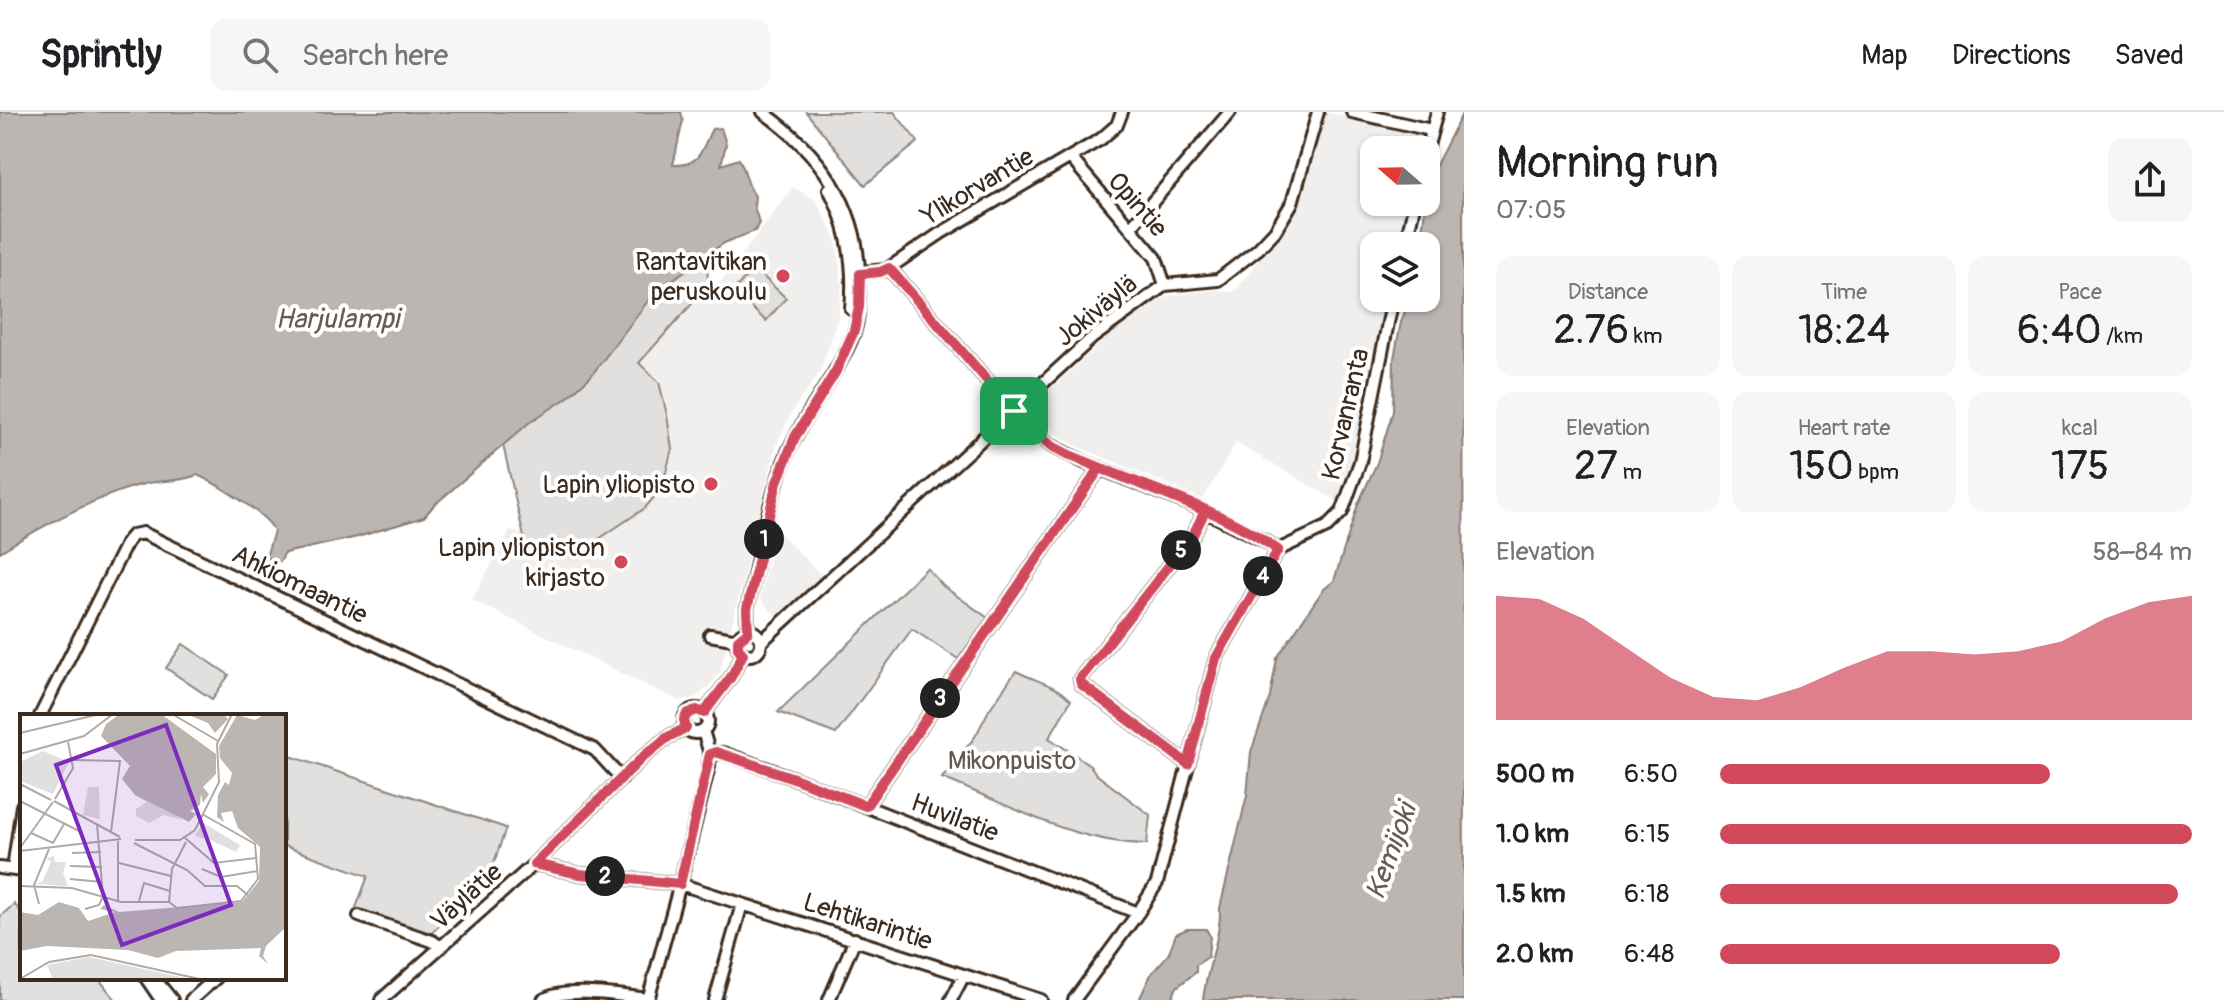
<!DOCTYPE html>
<html lang="en">
<head>
<meta charset="utf-8">
<style>
  :root { --surface:#fff; --page:#f6f6f6; --text:#202124; --muted:#757577; --line:#e0e0e0; --accent:#d1495b }
  body { margin:0; font-family:Pangolin,sans-serif; background:var(--page); color:var(--text); height:100vh; display:flex; flex-direction:column; font-size:30px; white-space:nowrap }
  * { box-sizing:border-box; margin:0 }
  p { font-size:26px; color:var(--muted) }
  .icon { flex:none; width:44px; height:44px; fill:none; stroke:currentColor; stroke-width:2; stroke-linecap:round; stroke-linejoin:round }
  .map { position:relative; flex:1; overflow:hidden }
  .side { display:flex; flex-direction:column; background:var(--surface); width:760px }
  .side>* { flex:none }
  .needle { width:52px; rotate:290deg }
  .fabs { position:absolute; left:1360px; top:24px; display:grid; gap:16px }
  .fabs a { display:grid; place-items:center; width:80px; height:80px; border-radius:16px; background:var(--surface); box-shadow:0 2px 6px #0004; font-size:40px }
  .pin { position:absolute; display:grid; place-items:center; width:68px; height:68px; color:#fff; margin:-34px; border-radius:16px; box-shadow:0 4px 12px #0006 }
  .km { position:absolute; width:40px; height:40px; margin:-20px; border-radius:50%; background:#222; color:#fff; font-size:22px; line-height:40px; text-align:center }
  .round { display:grid; place-items:center; flex:none; width:84px; height:84px; border-radius:16px; background:var(--page) }
  .headline { display:flex; align-items:center; justify-content:space-between; height:136px; padding:0 32px }
  h1 { font-size:44px; font-weight:600; line-height:60px }
  .stats { display:grid; grid-template-columns:repeat(3,1fr); gap:12px; height:136px; padding:8px 32px }
  .stats div { display:grid; align-content:center; border-radius:16px; background:var(--page); text-align:center }
  .stats b { font-size:40px; font-weight:600 }
  .stats small { font-size:22px; font-weight:400 }
  .stats p { font-size:22px }
  .chart { height:224px; padding:16px 32px }
  .chart p { display:flex; justify-content:space-between }
  .chart svg { width:100%; height:144px; margin-top:8px; fill:var(--accent); opacity:.7 }
  ul { padding:0 32px; list-style:none; font-size:26px }
  li { display:grid; grid-template-columns:128px 96px 1fr; align-items:center; height:60px }
  li i { height:20px; border-radius:10px; background:var(--accent) }
  header { display:flex; align-items:center; gap:48px; box-sizing:border-box; height:112px; padding:0 40px; background:var(--surface); border-bottom:2px solid var(--line) }
  header strong { font-size:38px }
  nav { display:flex; gap:44px; margin-inline-start:auto; font-size:28px }
  .search { width:560px; height:72px; background:var(--page); display:flex; align-items:center; gap:20px; box-sizing:border-box; padding:0 28px; border-radius:16px; color:var(--muted); font-size:30px }
  main { display:flex; flex:1; min-height:0 }
  .map>svg:first-child { display:block }
  .built { fill:#f1efee }
  .green { fill:#e2e0de; stroke:#8e857e; stroke-width:2 }
  .water { fill:#bcb6b3; stroke:#887e77; stroke-width:2 }
  .lines { fill:none; stroke-linecap:round; stroke-linejoin:round }
  .minor-casing { stroke:#3b2a1e; stroke-width:16 }
  .minor { stroke:#fff; stroke-width:10 }
  .route-casing { stroke:#fff; stroke-width:16 }
  .route { stroke:#d1495b; stroke-width:10 }
  .poi-dot { fill:#d1495b; stroke:#fff; stroke-width:3 }
  .labels { text-anchor:middle; stroke-width:8; stroke-linejoin:round; paint-order:stroke }
  .street-label { font-size:26px; fill:#3b2a1e; stroke:#fff }
  .poi-label { font-size:26px; fill:#3b2a1e; stroke:#fff; text-anchor:end }
  .park-label { font-size:26px; fill:#65584e; stroke:#fff }
  .water-label { font-size:28px; font-style:italic; fill:#685b52; stroke:#fff }
  .inset-road { fill:none; stroke:#b1aaa5; stroke-width:2 }
  .view { fill:#7b2cbf; fill-opacity:0.15; stroke:#7b2cbf; stroke-width:4 }
  .inset-edge { fill:none; stroke:#3b2a1e; stroke-width:4 }
</style>
</head>
<body>
<header>
<strong>Sprintly</strong>
<div class="search"><svg class="icon" aria-label="search" viewBox="0 0 24 24"><circle cx="10" cy="10" r="6"/><path d="M15 15l6 6"/></svg>Search here</div>
<nav><a>Map</a><a>Directions</a><a>Saved</a></nav>
</header>
<main>
<div class="map">
<svg width="1464" height="888" viewBox="0 0 1464 888">
  <rect width="100%" height="100%" fill="#fff"/>
  <filter id="ink" filterUnits="userSpaceOnUse"><feTurbulence type="fractalNoise" baseFrequency=".0125" numOctaves="2"/><feDisplacementMap in="SourceGraphic" scale="16" xChannelSelector="R" yChannelSelector="G"/><feConvolveMatrix kernelMatrix="1 2 1 2 8 2 1 2 1" color-interpolation-filters="sRGB"/></filter>
  <g filter="url(#ink)">
    <!-- built -->
    <path class="built" d="M1325 0 1426 22 1423 38H1374V90H1411L1402 134H1374V186H1390L1354 357 1341 391 1236 331 1203 387 1068 330 1052 319 1031 295 1138 197 1172 183 1216 178 1234 180 1299 96Z
      M793 75 816 88 836 127 842 173 838 206 820 260 791 301 776 334 720 560 709 574 696 585 679 589 472 488 510 418 572 441 632 252 705 167 720 171Z
      M776 417 824 466 780 508 760 487Z"/>
    <!-- green -->
    <path class="green" d="M806 0H894L918 30 865 73Z
      M289 31 724 131 706 143 709 179 698 185 639 251 659 270 667 303 672 337 666 360 661 377 645 396 593 431 582 444 575 447 552 437 546 440 526 434 503 333 433 394 424 405 357 425 284 441Z
      M754 156 786 186 766 209 733 179Z
      M927 456 943 474 988 506 958 547 912 517 836 622 778 600Z
      M183 532 229 563 212 587 166 556Z
      M1016 559C1037 570 1055 572 1071 588L1049 626 1090 653 1096 662 1150 703 1147 732C1073 731 1011 693 942 666L975 625 989 598Z
      M284 642 506 716 488 768 426 826 354 801 368 764 284 734Z
      M14 792 22 801V866H98L116 888H0V805Z"/>
    <!-- water -->
    <path class="water" d="M0 0H681L683 8 673 53C702 54 701 37 712 17L721 16 726 32 721 53 739 47C748 62 744 69 755 84L754 94 759 111 755 119 724 131 654 181 591 264 567 286 530 310 433 394 424 405 357 425 284 441 282 447 277 451 266 445 274 419C270 404 214 370 197 363 181 370 165 368 148 371 102 381 40 415 0 440Z
      M1463 0 1464 888H1203C1206 858 1221 826 1220 796L1247 683 1251 640 1270 585 1277 546 1323 478 1334 469 1358 392 1377 351 1393 299 1394 246 1401 210 1410 186H1426V134H1420L1429 67Z
      M1187 817H1206L1210 824 1208 845 1196 853V860L1177 875 1171 888H1139L1151 862 1168 843 1176 822Z"/>
    <g class="lines">
      <!-- minor casing -->
      <g class="minor-casing">
        <path id="minor" d="M1352 0 1431 18
          M1426 41 1437 0
          M1070 45 1156 146 1165 173
          M829 77C848 113 855 155 851 197
          M1130 116 1230 0
          M1405 134 1415 90
          M889 156 1014 299 1050 333 1084 350 1194 394 1265 429 1278 438
          M852 161 886 158 941 121 1101 27 1117 13 1122 0
          M1278 438 1327 415 1342 400 1360 350 1393 186
          M737 531a12 12 0 1 1 24 0a12 12 0 1 1-24 0Z
          M748 520 747 497C759 446 768 386 789 338 807 297 838 263 854 221 859 205 859 188 859 172 861 97 822 42 763 0
          M710 523 738 528
          M761 530 1092 226 1165 173 1218 168 1258 137 1275 119 1292 91 1318 0
          M684 609a12 12 0 1 1 24 0a12 12 0 1 1-24 0Z
          M704 601 731 565 743 542
          M40 604 127 430 133 423 143 421 595 638 622 667
          M710 642 723 641 791 665 1138 801
          M1188 652 1081 572 1080 567 1193 423 1205 399
          M866 694 1100 356
          M534 752 580 762 680 772 1041 888
          M0 756 22 759
          M13 757 22 694
          M359 804 432 829 441 835
          M146 866 161 888
          M154 866 172 888
          M191 888 216 866
          M381 888 534 752 643 645 668 625 686 616
          M543 888C566 874 622 884 648 887
          M648 888 680 772 709 654 710 642 703 619
          M715 888 742 792
          M829 888 855 827
          M951 888 964 863
          M1074 888 1138 801 1157 771 1216 546 1278 438"/>
      </g>
      <!-- minor -->
      <use href="#minor" class="minor"/>
    </g>
  </g>
  <g class="lines" filter="url(#ink)">
    <!-- route casing -->
    <g class="route-casing">
      <path id="route" d="M1014 299 889 156 880 160 860 162 859 195 854 219 836 259 795 325 777 370 747 497 748 520 738 528V536L743 542 731 565 704 601 697 598 687 602 684 608 686 616 668 625 643 645 534 752 580 762 680 772 710 642 716 640 791 665 866 694 1100 356C1156 378 1229 402 1278 438L1216 546 1188 652 1081 572 1080 567 1193 423 1205 399 1194 394 1069 343 1050 333 1014 299"/>
    </g>
    <!-- route -->
    <use href="#route" class="route"/>
  </g>
  <!-- markers -->
  <g class="poi-dot">
    <circle cx="783" cy="164" r="8"/>
    <circle cx="711" cy="372" r="8"/>
    <circle cx="621" cy="450" r="8"/>
  </g>
  <g class="labels">
    <!-- street labels -->
    <g class="street-label">
      <text transform="translate(977 74) rotate(-31)" y="9">Ylikorvantie</text>
      <text transform="translate(1138 92) rotate(49)" y="9">Opintie</text>
      <text transform="translate(1096 198) rotate(-39)" y="9">Jokiväylä</text>
      <text transform="translate(1345 302) rotate(-77)" y="9">Korvanranta</text>
      <text transform="translate(300 472) rotate(26)" y="9">Ahkiomaantie</text>
      <text transform="translate(955 705) rotate(21)" y="9">Huvilatie</text>
      <text transform="translate(466 784) rotate(-42)" y="9">Väylätie</text>
      <text transform="translate(868 809) rotate(18)" y="9">Lehtikarintie</text>
    </g>
    <!-- poi labels -->
    <g class="poi-label">
      <text x="767" y="158">Rantavitikan<tspan x="767" dy="30">peruskoulu</tspan></text>
      <text x="695" y="381">Lapin yliopisto</text>
      <text x="605" y="444">Lapin yliopiston<tspan x="605" dy="30">kirjasto</tspan></text>
    </g>
    <!-- park labels -->
    <g class="park-label">
      <text x="1012" y="657">Mikonpuisto</text>
    </g>
    <!-- water labels -->
    <g class="water-label">
      <text x="337" y="216">Harjulampi</text>
      <text transform="translate(1390 739) rotate(-70)" y="10">Kemijoki</text>
    </g>
  </g>
  <!-- overview -->
  <g transform="translate(20 602)">
    <rect width="266" height="266" fill="#fff"/>
    <path d="M23 37 49 48 33 80 0 67V48ZM118 72 162 106 144 101 129 109 116 102V95L127 88 115 81ZM68 73H79L80 105 63 101ZM183 109 220 131 216 138 186 124 187 120 183 125 175 121ZM34 142 35 148H46L43 159 48 172 15 170 22 168 31 148 26 144ZM69 243 174 266H26L32 263 27 251Z" fill="#e2e0de"/>
    <path d="M100 0H141L196 40V60L183 73 189 80 183 89 181 80 180 91 170 97 176 100 169 108 115 81 102 65 110 52 81 22 86 10ZM166 0H203L208 5 195 19 188 9ZM245 0H266V213L246 232 243 242 248 250 239 242 241 234 156 237 138 244 108 236 27 232 0 237V198L18 201 39 188 59 194 68 207 95 198 80 195 84 191 99 198 222 188 239 167 240 133 218 114 212 97 201 99 204 108 197 103 198 81 205 68 209 71 212 59 200 44 199 32 217 1 235 6Z" fill="#bcb6b3"/>
    <path class="inset-road" d="M152 0 198 27M0 19 80 0M0 40 64 22 93 0M53 46 100 47 91 118M0 70 31 86M35 85 53 54 48 28M0 87 61 118 65 131M34 87 100 123M11 119 33 129 44 110M164 123 194 149 237 144M115 126H160L175 116 199 68 197 30 212 0M114 129 167 156 185 172H217L228 181M0 134 33 88M0 137 101 125M52 139 81 138M99 149 151 162M50 152 82 153M182 155 201 163 238 157M50 165 82 168M0 172 52 174 101 188H149L157 194 221 187 238 165 235 130 182 100M98 187V127M119 187 124 169 150 177M149 188 152 155 166 128M19 190 14 171 29 135M65 195 79 191 83 183 77 110M0 265 29 248 71 241 184 266"/>
    <path class="view" d="M146 11 211 191 102 231 36 51Z"/>
    <rect width="266" height="266" class="inset-edge"/>
  </g>
</svg>
<div class="fabs">
<a><svg class="needle" viewBox="-14 -14 28 28"><path d="M0-13l5 13h-10z" fill="#e53935"/><path d="M0 13l5-13h-10z" fill="#757577"/></svg></a>
<a><svg class="icon" aria-label="layers" viewBox="0 0 24 24"><path d="M12 4l9 5-9 5-9-5zM3 14l9 5 9-5"/></svg></a>
</div>
<div class="pin" style="left:1014px;top:299px;background:#1e9e55"><svg class="icon" aria-label="arrive" viewBox="0 0 24 24"><path d="M6 21V4h12l-3 4 3 4H6"/></svg></div>
<b class="km" style="left:764px;top:427px">1</b>
<b class="km" style="left:605px;top:764px">2</b>
<b class="km" style="left:940px;top:586px">3</b>
<b class="km" style="left:1263px;top:464px">4</b>
<b class="km" style="left:1181px;top:438px">5</b>
</div>
<section class="side">
<div class="headline"><div><h1>Morning run</h1><p>07:05</p></div><a class="round"><svg class="icon" aria-label="share" viewBox="0 0 24 24"><path d="M12 15V3M7 8l5-5 5 5M5 13v7h14v-7"/></svg></a></div>
<div class="stats">
<div><p>Distance</p><b>2.76<small> km</small></b></div>
<div><p>Time</p><b>18:24</b></div>
<div><p>Pace</p><b>6:40<small> /km</small></b></div>
</div>
<div class="stats">
<div><p>Elevation</p><b>27<small> m</small></b></div>
<div><p>Heart rate</p><b>150<small> bpm</small></b></div>
<div><p>kcal</p><b>175</b></div>
</div>
<div class="chart"><p><span>Elevation</span>58–84 m</p>
<svg viewBox="0 0 160 44" preserveAspectRatio="none"><path d="M0 44V6L10 7L20 13L30 22L40 31L50 37L60 38L70 34L80 28L90 23L100 23L110 24L120 23L130 20L140 13L150 8L160 6V44z"/></svg>
</div>
<ul>
<li><b>500 m</b>6:50<i style="width:70%"></i></li>
<li><b>1.0 km</b>6:15<i style="width:100%"></i></li>
<li><b>1.5 km</b>6:18<i style="width:97%"></i></li>
<li><b>2.0 km</b>6:48<i style="width:72%"></i></li>
</ul>
</section>
</main>
</body>
</html>
